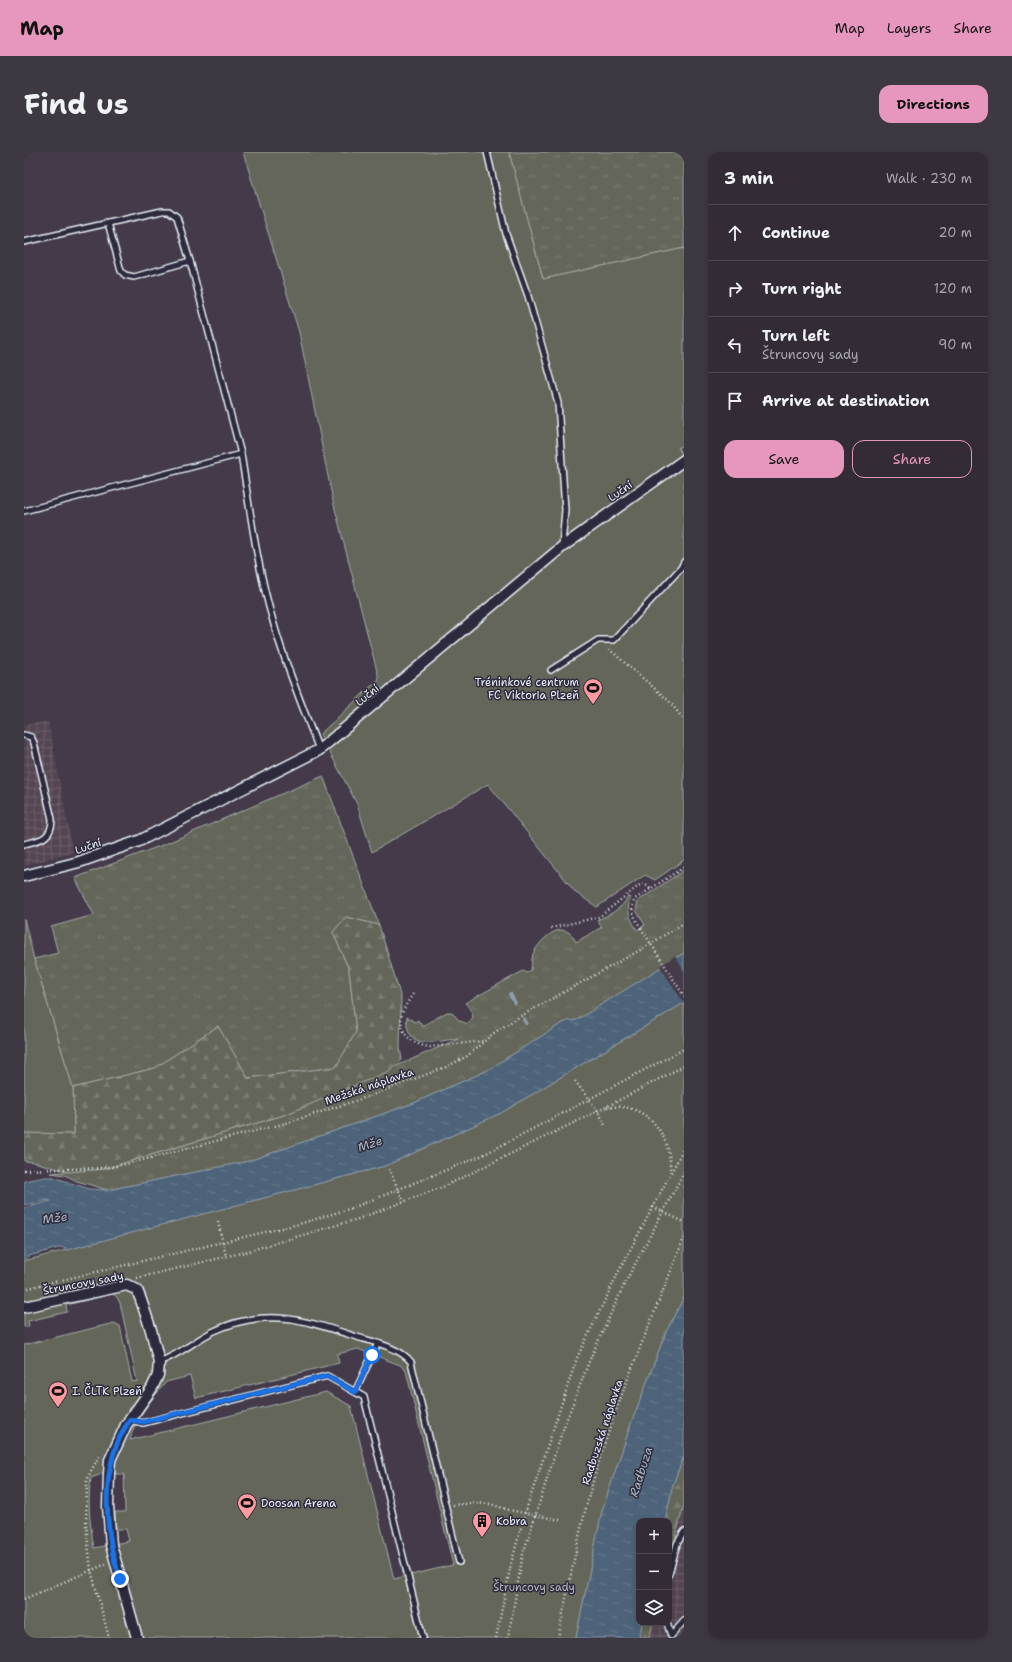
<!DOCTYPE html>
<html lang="en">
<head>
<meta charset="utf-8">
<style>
  body { margin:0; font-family:"Shantell Sans",sans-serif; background:#3e3842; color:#f1f3f6 }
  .controls { position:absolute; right:12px; bottom:12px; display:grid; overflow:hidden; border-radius:8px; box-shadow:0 2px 6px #0003 }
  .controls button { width:36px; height:36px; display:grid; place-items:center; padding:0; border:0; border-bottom:1px solid #4e4852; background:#332c37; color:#f1f3f6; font:20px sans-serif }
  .stop { position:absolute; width:12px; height:12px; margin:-9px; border:3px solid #1a73e8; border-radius:50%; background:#fff }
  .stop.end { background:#1a73e8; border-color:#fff; box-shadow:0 1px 4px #0008 }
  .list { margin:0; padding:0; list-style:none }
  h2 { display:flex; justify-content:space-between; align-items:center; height:52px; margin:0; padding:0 16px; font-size:17px }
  h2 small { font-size:13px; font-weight:400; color:#a9a7ad }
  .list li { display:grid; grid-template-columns:26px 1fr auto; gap:12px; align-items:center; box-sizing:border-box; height:56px; padding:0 16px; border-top:1px solid #4e4852 }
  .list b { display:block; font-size:15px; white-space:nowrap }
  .list p { margin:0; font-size:13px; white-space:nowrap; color:#a9a7ad }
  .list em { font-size:13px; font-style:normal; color:#a9a7ad }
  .actions { display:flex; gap:8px; padding:12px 16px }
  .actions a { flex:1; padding:9px 0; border:1px solid #e797bd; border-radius:12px; text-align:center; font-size:14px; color:#e797bd }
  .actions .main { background:#e797bd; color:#111 }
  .icon { flex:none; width:22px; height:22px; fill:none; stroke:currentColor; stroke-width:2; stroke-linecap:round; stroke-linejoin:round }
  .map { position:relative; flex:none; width:660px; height:1486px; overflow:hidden; border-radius:12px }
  header { display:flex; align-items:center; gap:24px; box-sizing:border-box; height:56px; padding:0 20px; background:#e797bd; color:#111 }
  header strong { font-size:19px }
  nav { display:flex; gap:22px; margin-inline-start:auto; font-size:14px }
  .intro { display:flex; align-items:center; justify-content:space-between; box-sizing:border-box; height:96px; padding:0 24px }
  h1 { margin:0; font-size:28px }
  .button { padding:10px 18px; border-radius:12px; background:#e797bd; color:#111; font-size:14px; font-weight:700 }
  main { display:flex; gap:24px; padding:0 24px }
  aside { flex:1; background:#332c37; border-radius:12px; box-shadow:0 2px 6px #0003 }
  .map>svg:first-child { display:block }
</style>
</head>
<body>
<header>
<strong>Map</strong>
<nav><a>Map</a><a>Layers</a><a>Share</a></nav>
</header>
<div class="intro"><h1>Find us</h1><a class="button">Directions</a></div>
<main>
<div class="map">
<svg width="660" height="1486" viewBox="0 0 660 1486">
  <defs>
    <pattern id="industrial-grid" width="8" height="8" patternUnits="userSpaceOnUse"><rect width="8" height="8" fill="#534551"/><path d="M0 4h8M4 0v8" fill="none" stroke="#6c606b"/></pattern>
    <pattern id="grass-tufts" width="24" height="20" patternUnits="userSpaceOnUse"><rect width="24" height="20" fill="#636658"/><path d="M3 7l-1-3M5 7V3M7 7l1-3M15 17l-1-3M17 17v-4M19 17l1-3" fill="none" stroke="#797c71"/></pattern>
    <pattern id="forest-firs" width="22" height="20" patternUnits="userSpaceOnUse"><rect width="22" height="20" fill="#636658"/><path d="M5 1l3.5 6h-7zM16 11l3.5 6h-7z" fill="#797c71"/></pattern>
    <pattern id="water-ripples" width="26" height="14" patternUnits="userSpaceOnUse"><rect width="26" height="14" fill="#4e6479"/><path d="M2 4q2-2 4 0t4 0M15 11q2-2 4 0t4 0" fill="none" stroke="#687b8d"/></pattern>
  </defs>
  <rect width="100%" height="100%" fill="#443a49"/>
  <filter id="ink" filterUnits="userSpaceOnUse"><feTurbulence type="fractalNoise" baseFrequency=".025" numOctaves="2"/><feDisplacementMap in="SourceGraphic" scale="8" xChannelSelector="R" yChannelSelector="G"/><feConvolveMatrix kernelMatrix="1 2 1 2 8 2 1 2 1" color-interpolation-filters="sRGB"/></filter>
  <g filter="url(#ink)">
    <!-- industrial -->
    <g fill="url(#industrial-grid)">
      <polygon points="24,569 49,700 0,714 0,573"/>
      <polygon points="660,1352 660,1486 625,1486 629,1471 645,1471 645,1410"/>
    </g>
    <!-- grass -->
    <g fill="url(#grass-tufts)" stroke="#a6aca8">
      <polygon points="485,0 660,0 660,96 519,127"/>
      <polygon points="299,624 355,773 322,765 309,780 325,818 332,880 312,915 224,926 194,874 131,916 49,936 10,807 34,801 27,775 70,763 51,726 141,692"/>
      <path d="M660,718V801L553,868L543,869L532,875L464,918L390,951L225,1009L84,1038L53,1029L41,1023L27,1021L80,1017L263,962L434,887C419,887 393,898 385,880C383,876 382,869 383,865L391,870L394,868L398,874L423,860H427L436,869L444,872L449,865L447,858L441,851L499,819L503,821L507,818C508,813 507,805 510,800C520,783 541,766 552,790L578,775L573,768C585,763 598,757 604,745L607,746C601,757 607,768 613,778L621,773L612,758L614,749Z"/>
    </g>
    <!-- forest -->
    <g fill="url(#forest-firs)" stroke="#a6aca8">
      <polygon points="322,765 355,773 377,846 376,896 378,908 365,919 263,962 80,1017 45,1020 10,1010 0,1009 0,981 50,982 49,936 131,916 194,874 224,926 312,915 332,880 325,818 309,780"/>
      <polygon points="660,1304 660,1352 645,1410 645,1369 641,1369 649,1332"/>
      <polygon points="618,1471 629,1471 625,1486 615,1486"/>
    </g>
    <!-- green -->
    <g fill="#636658" stroke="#a6aca8" fill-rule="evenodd">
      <polygon points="219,0 485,0 519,127 660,96 660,292 654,296 660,306 660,708 631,728 621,723 573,755 552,741 464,632 348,700 333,652 296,582 355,527 309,349 275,180"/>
      <polygon points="0,767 10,807 49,936 50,982 0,981"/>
      <path d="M660,851V1145L642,1180L607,1272L578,1359L552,1486H0V1193L90,1171L96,1174L108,1230L113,1229L96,1151L93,1145L89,1142L42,1153L43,1160L4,1169L5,1174L0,1175V1109L361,1014L477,961ZM334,1197L376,1213L382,1219L429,1413L370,1427L327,1254L302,1240L106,1288C111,1265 128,1248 142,1230L166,1224L172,1246L315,1211L313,1202ZM78,1322H100L101,1360H91L92,1377H102L105,1389L70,1396C66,1374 63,1348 67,1326Z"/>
    </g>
    <!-- water -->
    <g fill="url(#water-ripples)" stroke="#8c9cac">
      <polygon points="660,801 660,851 477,961 361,1014 43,1098 38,1095 5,1104 2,1109 0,1109 0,1056 27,1049 25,1048 0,1053 0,1029 21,1025 29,1025 65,1037 84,1038 225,1009 390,951 464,918 532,875 543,869 553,868"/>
      <polygon points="660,1145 660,1304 649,1332 641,1369 615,1369 615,1471 618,1471 615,1486 552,1486 578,1359 607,1272 642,1180"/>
    </g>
    <!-- pier -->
    <polygon fill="#443a49" points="651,804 660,819 660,852 636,814"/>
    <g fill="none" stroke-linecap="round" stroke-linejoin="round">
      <!-- stream -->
      <g stroke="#8c9cac" stroke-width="4">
        <polyline points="486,842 491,851"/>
        <polyline points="500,867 502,871"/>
      </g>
      <!-- lane casing -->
      <g stroke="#e8f1f8" stroke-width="8">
        <g id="lane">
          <polyline points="463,0 482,82 504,144 534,251 541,358 538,394"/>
          <polyline points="84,71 97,119 101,123 110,125 166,109"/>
          <polyline points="0,90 138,59 145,59 153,65 166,109 217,302"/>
          <path d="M0,359L217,302C226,358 233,415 249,469C261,513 279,555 295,598"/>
          <polyline points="527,518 574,488 590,488 657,416 660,410"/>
          <path d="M0,583L7,585L10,591L28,667C28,687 16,688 0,692"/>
          <path d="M135,1210C156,1202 169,1190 188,1180C242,1154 280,1168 333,1185C349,1190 377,1196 387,1210L435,1410"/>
          <polyline points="331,1240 354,1191"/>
          <polyline points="106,1268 119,1271 303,1224 340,1245 399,1486"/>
          <polyline points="645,1422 653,1392 660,1380"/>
          <polyline points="643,1471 647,1484 660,1469"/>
        </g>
      </g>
      <!-- street casing -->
      <g stroke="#e8f1f8" stroke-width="13">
        <g id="street">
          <polyline points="0,724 55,710 115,689 295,598 538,395 660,308"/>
          <polyline points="0,1155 103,1133 113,1138 117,1148 127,1178 135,1210 134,1223 128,1236 102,1273 86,1308 85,1322 84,1354 87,1393 113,1486"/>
        </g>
      </g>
      <!-- path -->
      <g stroke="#e8f1f8" stroke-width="2.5" stroke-dasharray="1 3" stroke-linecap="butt">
        <polyline points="585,497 645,549 660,568"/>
        <polyline points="527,776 575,765 617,732 624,734 627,737"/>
        <path d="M617,776C611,766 605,758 611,747L660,715"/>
        <path d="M389,842C385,848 380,855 378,862C374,881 388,893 406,895L459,889"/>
        <polyline points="551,929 574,959 581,973"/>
        <path d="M583,955C591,955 600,954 608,957C634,965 648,994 646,1020"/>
        <polyline points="365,1017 380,1050"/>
        <polyline points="0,1018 80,1016 103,1012 266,970 343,945 422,915 442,905 471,880 495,865 618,797 660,771"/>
        <polyline points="629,1055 660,1070"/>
        <polyline points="194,1070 202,1104"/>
        <polyline points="113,1126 217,1101 334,1067 421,1034 582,955 660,914"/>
        <polyline points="0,1137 275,1072 328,1056 459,1003 660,897"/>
        <polyline points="75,1304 63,1327 62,1373 67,1418 85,1486"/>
        <polyline points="429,1353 449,1351 466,1352 485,1358 536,1368"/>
        <polyline points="0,1447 82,1412"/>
        <polyline points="0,1485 2,1486"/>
        <polyline points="472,1486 487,1412 501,1361 553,1206 595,1119 660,996"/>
        <polyline points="484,1486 499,1402 538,1280 566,1207 600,1133 660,1020"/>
        <path d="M534,1486C546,1427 557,1367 575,1309C599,1233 631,1160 660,1086"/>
      </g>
      <!-- lane -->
      <use href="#lane" stroke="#2f2a3d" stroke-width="5"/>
      <!-- street -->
      <use href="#street" stroke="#2f2a3d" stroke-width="10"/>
      <!-- path-bridge -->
      <polyline stroke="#e8f1f8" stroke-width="2.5" stroke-dasharray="1 3" stroke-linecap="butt" points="617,776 660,844"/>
    </g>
  </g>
  <g fill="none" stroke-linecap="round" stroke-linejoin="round" filter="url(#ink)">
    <!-- route -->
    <path stroke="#1a73e8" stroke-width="5" d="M96,1427C93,1415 88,1404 87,1392C80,1350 81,1303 106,1268L119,1270L303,1224L331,1240L348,1203"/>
  </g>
  <!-- icons -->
  <defs>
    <g id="stadium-pin" transform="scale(1)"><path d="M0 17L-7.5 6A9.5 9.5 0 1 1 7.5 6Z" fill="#ff9aa2" stroke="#2f2a3d"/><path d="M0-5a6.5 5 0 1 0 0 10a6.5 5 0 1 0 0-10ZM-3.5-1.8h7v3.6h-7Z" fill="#111"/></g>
    <g id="building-pin" transform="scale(1)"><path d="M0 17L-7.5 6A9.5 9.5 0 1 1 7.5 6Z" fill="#ff9aa2" stroke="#2f2a3d"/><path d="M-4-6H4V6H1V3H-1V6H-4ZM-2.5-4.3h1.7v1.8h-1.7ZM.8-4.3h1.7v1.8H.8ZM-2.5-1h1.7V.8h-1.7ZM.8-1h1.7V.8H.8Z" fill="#111"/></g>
  </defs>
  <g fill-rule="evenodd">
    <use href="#stadium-pin" x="569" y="536"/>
    <use href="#stadium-pin" x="34" y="1239"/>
    <use href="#stadium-pin" x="223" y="1351"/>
    <use href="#building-pin" x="458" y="1369"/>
  </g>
  <g text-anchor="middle" stroke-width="3" stroke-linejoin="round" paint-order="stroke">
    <!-- street labels -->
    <g font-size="11" fill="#e8f1f8" stroke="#2f2a3d">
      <text transform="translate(596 339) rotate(-35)" y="4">Luční</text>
      <text transform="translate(343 543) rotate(-40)" y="4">Luční</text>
      <text transform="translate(64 694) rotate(-19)" y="4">Luční</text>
      <text transform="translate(345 934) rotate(-19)" y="4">Mežská náplavka</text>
      <text transform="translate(59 1131) rotate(-11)" y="4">Štruncovy sady</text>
      <text transform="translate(578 1280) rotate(-72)" y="4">Radbuzská náplavka</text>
    </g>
    <!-- poi labels -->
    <g font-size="11" fill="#e8f1f8" stroke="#2f2a3d" text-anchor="start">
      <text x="555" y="534" text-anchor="end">Tréninkové centrum<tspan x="555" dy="13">FC Viktoria Plzeň</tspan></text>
      <text x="48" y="1243">I. ČLTK Plzeň</text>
      <text x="237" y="1355">Doosan Arena</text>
      <text x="472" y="1373">Kobra</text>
    </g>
    <!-- park labels -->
    <g font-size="11" fill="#b3b9b8" stroke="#2f2a3d">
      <text x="510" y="1439">Štruncovy sady</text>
    </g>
    <!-- water labels -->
    <g font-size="12" font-style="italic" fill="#aab9c5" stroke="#2f2a3d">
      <text transform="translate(346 992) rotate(-18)" y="4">Mže</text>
      <text transform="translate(31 1066) rotate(-8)" y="4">Mže</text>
      <text transform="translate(617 1320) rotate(-73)" y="4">Radbuza</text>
    </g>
  </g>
</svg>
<div class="controls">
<button>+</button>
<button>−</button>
<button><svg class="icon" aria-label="layers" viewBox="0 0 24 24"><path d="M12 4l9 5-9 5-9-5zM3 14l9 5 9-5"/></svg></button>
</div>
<div class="stop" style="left:348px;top:1203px"></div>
<div class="stop end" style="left:96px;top:1427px"></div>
</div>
<aside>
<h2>3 min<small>Walk · 230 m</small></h2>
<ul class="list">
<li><svg class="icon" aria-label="ahead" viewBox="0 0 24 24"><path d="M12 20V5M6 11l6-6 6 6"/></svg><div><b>Continue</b></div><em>20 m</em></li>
<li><svg class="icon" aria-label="right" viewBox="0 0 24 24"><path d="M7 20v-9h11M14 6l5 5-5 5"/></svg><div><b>Turn right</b></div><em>120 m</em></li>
<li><svg class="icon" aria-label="left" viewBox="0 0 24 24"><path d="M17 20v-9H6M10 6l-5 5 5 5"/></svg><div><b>Turn left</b><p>Štruncovy sady</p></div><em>90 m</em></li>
<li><svg class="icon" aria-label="arrive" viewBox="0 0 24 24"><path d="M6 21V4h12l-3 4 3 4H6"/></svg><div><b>Arrive at destination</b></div></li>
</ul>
<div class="actions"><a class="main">Save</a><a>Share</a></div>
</aside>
</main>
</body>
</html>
